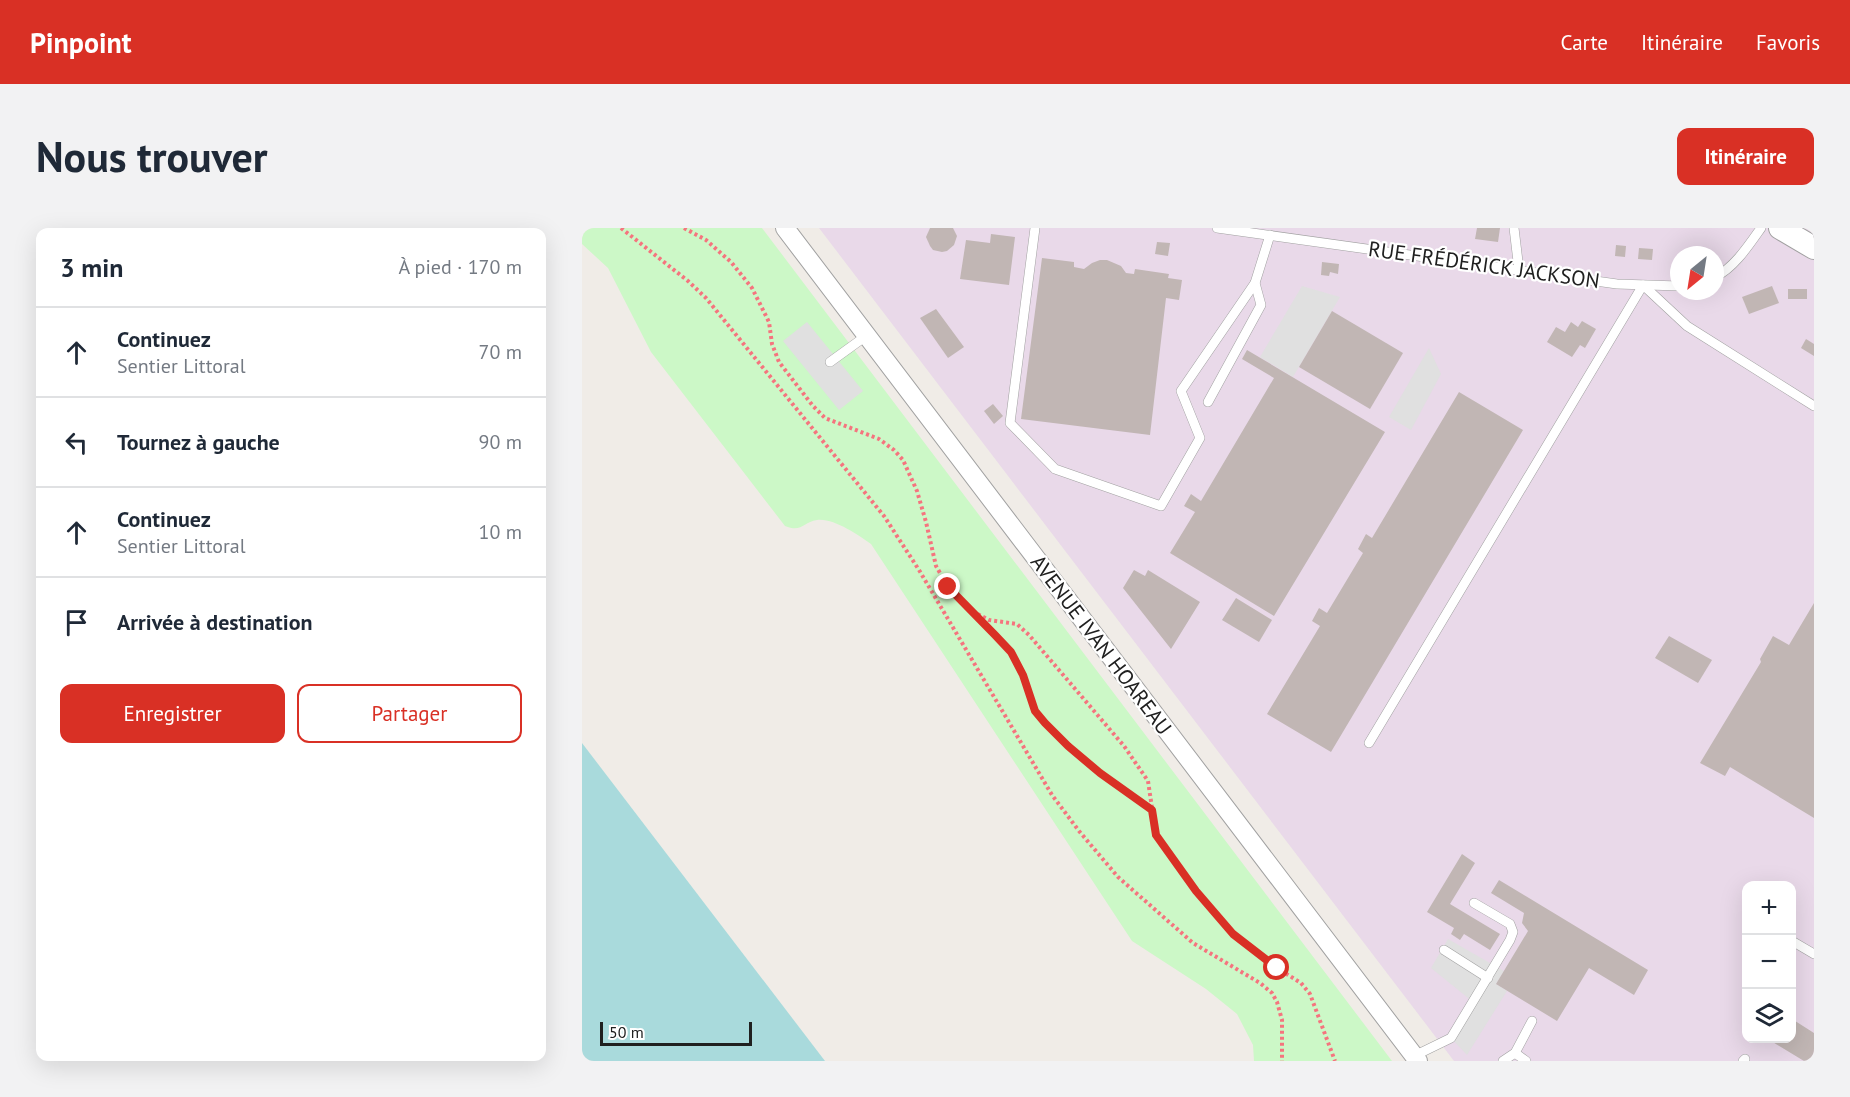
<!DOCTYPE html>
<html lang="fr">
<head>
<meta charset="utf-8">
<style>
  body { margin:0; font-family:"PT Sans",sans-serif; background:#f2f2f3; color:#1f2937 }
  .controls { position:absolute; right:18px; bottom:18px; display:grid; overflow:hidden; border-radius:12px; box-shadow:0 6px 24px #0002 }
  .controls button { width:54px; height:54px; display:grid; place-items:center; padding:0; border:0; border-bottom:2px solid #e0e1e3; background:#fff; color:#1f2937; font:30px sans-serif }
  .compass { position:absolute; left:1088px; top:18px; width:54px; height:54px; border-radius:50%; background:#fff; box-shadow:0 6px 24px #0002; rotate:210deg }
  .scale { position:absolute; left:18px; bottom:15px; width:152px; box-sizing:border-box; padding-left:6px; border:3px solid #202020; border-top:0; font-size:16px; line-height:21px; white-space:nowrap; color:#202020; -webkit-text-stroke:4px #fff; paint-order:stroke }
  .stop { position:absolute; width:18px; height:18px; margin:-14px; border:4px solid #d93025; border-radius:50%; background:#fff }
  .stop.end { background:#d93025; border-color:#fff; box-shadow:0 2px 6px #0008 }
  .list { margin:0; padding:0; list-style:none }
  h2 { display:flex; justify-content:space-between; align-items:center; height:78px; margin:0; padding:0 24px; font-size:26px }
  h2 small { font-size:20px; font-weight:400; color:#747a83 }
  .list li { display:grid; grid-template-columns:39px 1fr auto; gap:18px; align-items:center; box-sizing:border-box; height:90px; padding:0 24px; border-top:2px solid #e0e1e3 }
  .list b { display:block; font-size:22px; white-space:nowrap }
  .list p { margin:0; font-size:20px; white-space:nowrap; color:#747a83 }
  .list em { font-size:20px; font-style:normal; color:#747a83 }
  .actions { display:flex; gap:12px; padding:18px 24px }
  .actions a { flex:1; padding:14px 0; border:2px solid #d93025; border-radius:12px; text-align:center; font-size:21px; color:#d93025 }
  .actions .main { background:#d93025; color:#fff }
  .icon { flex:none; width:33px; height:33px; fill:none; stroke:currentColor; stroke-width:2; stroke-linecap:round; stroke-linejoin:round }
  .map { position:relative; flex:none; width:1232px; height:833px; overflow:hidden; border-radius:12px }
  header { display:flex; align-items:center; gap:36px; box-sizing:border-box; height:84px; padding:0 30px; background:#d93025; color:#fff }
  header strong { font-size:28px }
  nav { display:flex; gap:33px; margin-inline-start:auto; font-size:21px }
  .intro { display:flex; align-items:center; justify-content:space-between; box-sizing:border-box; height:144px; padding:0 36px }
  h1 { margin:0; font-size:42px }
  .button { padding:15px 27px; border-radius:12px; background:#d93025; color:#fff; font-size:21px; font-weight:700 }
  main { display:flex; gap:36px; padding:0 36px }
  aside { flex:1; background:#fff; border-radius:12px; box-shadow:0 6px 24px #0002 }
  .map>svg:first-child { display:block }
</style>
</head>
<body>
<header>
<strong>Pinpoint</strong>
<nav><a>Carte</a><a>Itinéraire</a><a>Favoris</a></nav>
</header>
<div class="intro"><h1>Nous trouver</h1><a class="button">Itinéraire</a></div>
<main>
<aside>
<h2>3 min<small>À pied · 170 m</small></h2>
<ul class="list">
<li><svg class="icon" aria-label="ahead" viewBox="0 0 24 24"><path d="M12 20V5M6 11l6-6 6 6"/></svg><div><b>Continuez</b><p>Sentier Littoral</p></div><em>70 m</em></li>
<li><svg class="icon" aria-label="left" viewBox="0 0 24 24"><path d="M17 20v-9H6M10 6l-5 5 5 5"/></svg><div><b>Tournez à gauche</b></div><em>90 m</em></li>
<li><svg class="icon" aria-label="ahead" viewBox="0 0 24 24"><path d="M12 20V5M6 11l6-6 6 6"/></svg><div><b>Continuez</b><p>Sentier Littoral</p></div><em>10 m</em></li>
<li><svg class="icon" aria-label="arrive" viewBox="0 0 24 24"><path d="M6 21V4h12l-3 4 3 4H6"/></svg><div><b>Arrivée à destination</b></div></li>
</ul>
<div class="actions"><a class="main">Enregistrer</a><a>Partager</a></div>
</aside>
<div class="map">
<svg width="1232" height="833" viewBox="0 0 1232 833">
  <rect width="100%" height="100%" fill="#f0ece7"/>
  <!-- industrial -->
  <path fill="#e9d9e9" fill-rule="evenodd" d="M237,0H1232V833H872ZM1097,27H1133V63H1097ZM1164,658H1210V810H1164Z"/>
  <!-- park -->
  <path fill="#ccf8c7" d="M0,0H180L810,833H672L671,817L655,786L624,761L550,713L289,316C276,307 252,290 235,292C221,294 220,305 203,298L69,124L26,40L0,16Z"/>
  <!-- parking -->
  <g fill="#e0e0e0">
    <polygon points="720,58 758,69 711,149 678,129"/>
    <polygon points="225,94 281,163 257,182 201,113"/>
    <polygon points="847,120 859,146 829,202 807,189"/>
    <polygon points="866,711 922,743 914,756 925,763 885,827 869,810 891,774 849,740"/>
  </g>
  <!-- water -->
  <polygon fill="#a9dadc" points="0,515 243,833 0,833"/>
  <!-- building -->
  <g fill="#c1b6b4">
    <polygon points="348,0 371,0 375,8 372,17 365,23 360,24 351,22 348,18 344,9"/>
    <polygon points="895,0 918,0 916,14 893,11"/>
    <polygon points="409,6 433,9 427,57 378,51 384,12 408,15"/>
    <polygon points="575,14 588,15 586,28 573,26"/>
    <polygon points="1034,17 1044,18 1043,29 1033,28"/>
    <polygon points="1057,20 1071,21 1070,32 1056,31"/>
    <polygon points="460,30 492,34 492,39 502,41 510,35 518,32 525,32 539,38 544,45 552,46 553,41 587,46 586,50 600,52 597,72 584,70 568,207 439,191"/>
    <polygon points="740,34 757,36 756,46 748,44 747,48 739,47"/>
    <polygon points="1190,58 1197,75 1167,86 1160,69"/>
    <rect x="1206" y="61" width="19" height="10"/>
    <polygon points="354,81 382,119 366,130 338,90"/>
    <polygon points="750,83 821,125 788,181 717,139"/>
    <polygon points="1000,93 1014,101 1003,120 998,117 990,129 965,114 974,99 983,104 989,94 996,99"/>
    <polygon points="1224,111 1232,116 1232,128 1219,120"/>
    <polygon points="665,122 803,204 692,388 588,325 613,284 602,278 609,266 619,273 692,150 660,131"/>
    <polygon points="877,164 941,202 749,524 685,486 738,398 730,393 737,380 745,385 781,325 776,321 784,306 790,310"/>
    <polygon points="411,176 421,188 412,196 402,183"/>
    <polygon points="552,342 563,348 566,342 618,374 589,421 541,360"/>
    <polygon points="654,370 690,392 677,414 640,392"/>
    <polygon points="1232,375 1232,590 1148,539 1143,548 1118,535 1179,434 1178,431 1191,408 1207,417"/>
    <polygon points="1087,408 1130,432 1116,455 1073,430"/>
    <polygon points="880,626 893,635 868,676 918,706 908,722 882,706 878,712 869,706 872,700 845,684"/>
    <polygon points="917,652 1066,742 1052,767 1007,740 975,793 914,756 946,703 940,695 942,685 909,665"/>
    <polygon points="1210,791 1232,805 1232,833 1222,833 1184,810 1210,810"/>
  </g>
  <g fill="none" stroke-linecap="round" stroke-linejoin="round">
    <!-- service casing -->
    <g stroke="#a1a1a1" stroke-width="10">
      <g id="service">
        <polyline points="453,0 428,195 473,241 579,278 618,210 599,163 673,55 688,7"/>
        <polyline points="635,0 1035,56 1097,58"/>
        <polyline points="932,0 937,42"/>
        <path d="M1133,49C1152,40 1167,17 1179,0"/>
        <polyline points="248,134 284,108"/>
        <polyline points="626,174 679,77 673,55"/>
        <polyline points="787,515 1061,57 1105,98 1232,178"/>
        <polyline points="1210,713 1232,726"/>
        <polyline points="862,722 906,750"/>
        <polyline points="933,825 944,833"/>
        <polyline points="832,828 869,810 928,712 931,704 928,696 892,675"/>
        <polyline points="921,833 933,825 950,793"/>
        <polyline points="1161,833 1163,831"/>
      </g>
    </g>
    <!-- minor casing -->
    <g stroke="#a1a1a1" stroke-width="20">
      <polyline id="minor" points="203,0 836,833"/>
    </g>
    <!-- tertiary casing -->
    <g stroke="#a1a1a1" stroke-width="24">
      <polyline id="tertiary" points="1198,0 1232,20"/>
    </g>
    <!-- path -->
    <g stroke="#f5747e" stroke-width="4" stroke-dasharray="3 3" stroke-linecap="butt">
      <polyline points="39,0 106,53 124,70 302,288 337,342 470,567 497,603 536,649 611,715 678,755 690,765 695,774 700,792 700,833"/>
      <polyline points="102,0 124,12 149,34 170,60 187,94 190,116 197,134 231,178 243,190 297,211 312,222 321,232 335,263 344,294 354,338 366,359 388,382 407,392 435,396 447,407 542,518 566,553 574,607 614,663 651,706 695,740 719,755 728,766 753,833"/>
      <polyline points="391,385 429,425 441,447 452,483 463,495 486,518 518,545 569,582"/>
    </g>
    <!-- service -->
    <use href="#service" stroke="#fff" stroke-width="9"/>
    <!-- minor -->
    <use href="#minor" stroke="#fff" stroke-width="18"/>
    <!-- tertiary -->
    <use href="#tertiary" stroke="#fff" stroke-width="22"/>
  </g>
  <g fill="none" stroke-linecap="round" stroke-linejoin="round">
    <!-- route -->
    <polyline stroke="#d93025" stroke-width="8" points="366,359 413,407 429,424 441,447 453,483 463,495 486,518 518,545 570,582 574,607 614,663 651,706 695,740"/>
  </g>
  <g text-anchor="middle" stroke-width="4.5" stroke-linejoin="round" paint-order="stroke">
    <!-- street labels -->
    <g font-size="21" fill="#202020" stroke="#fff">
      <text transform="translate(902 37) rotate(8)" y="7">RUE FRÉDÉRICK JACKSON</text>
      <text transform="translate(519 417) rotate(53)" y="7">AVENUE IVAN HOAREAU</text>
    </g>
  </g>
</svg>
<div class="controls">
<button>+</button>
<button>−</button>
<button><svg class="icon" aria-label="layers" viewBox="0 0 24 24"><path d="M12 4l9 5-9 5-9-5zM3 14l9 5 9-5"/></svg></button>
</div>
<svg class="compass" viewBox="-18 -18 36 36"><path d="M0-13l5 13h-10z" fill="#e53935"/><path d="M0 13l5-13h-10z" fill="#747a83"/></svg>
<div class="scale">50 m</div>
<div class="stop" style="left:695px;top:740px"></div>
<div class="stop end" style="left:366px;top:359px"></div>
</div>
</main>
</body>
</html>
